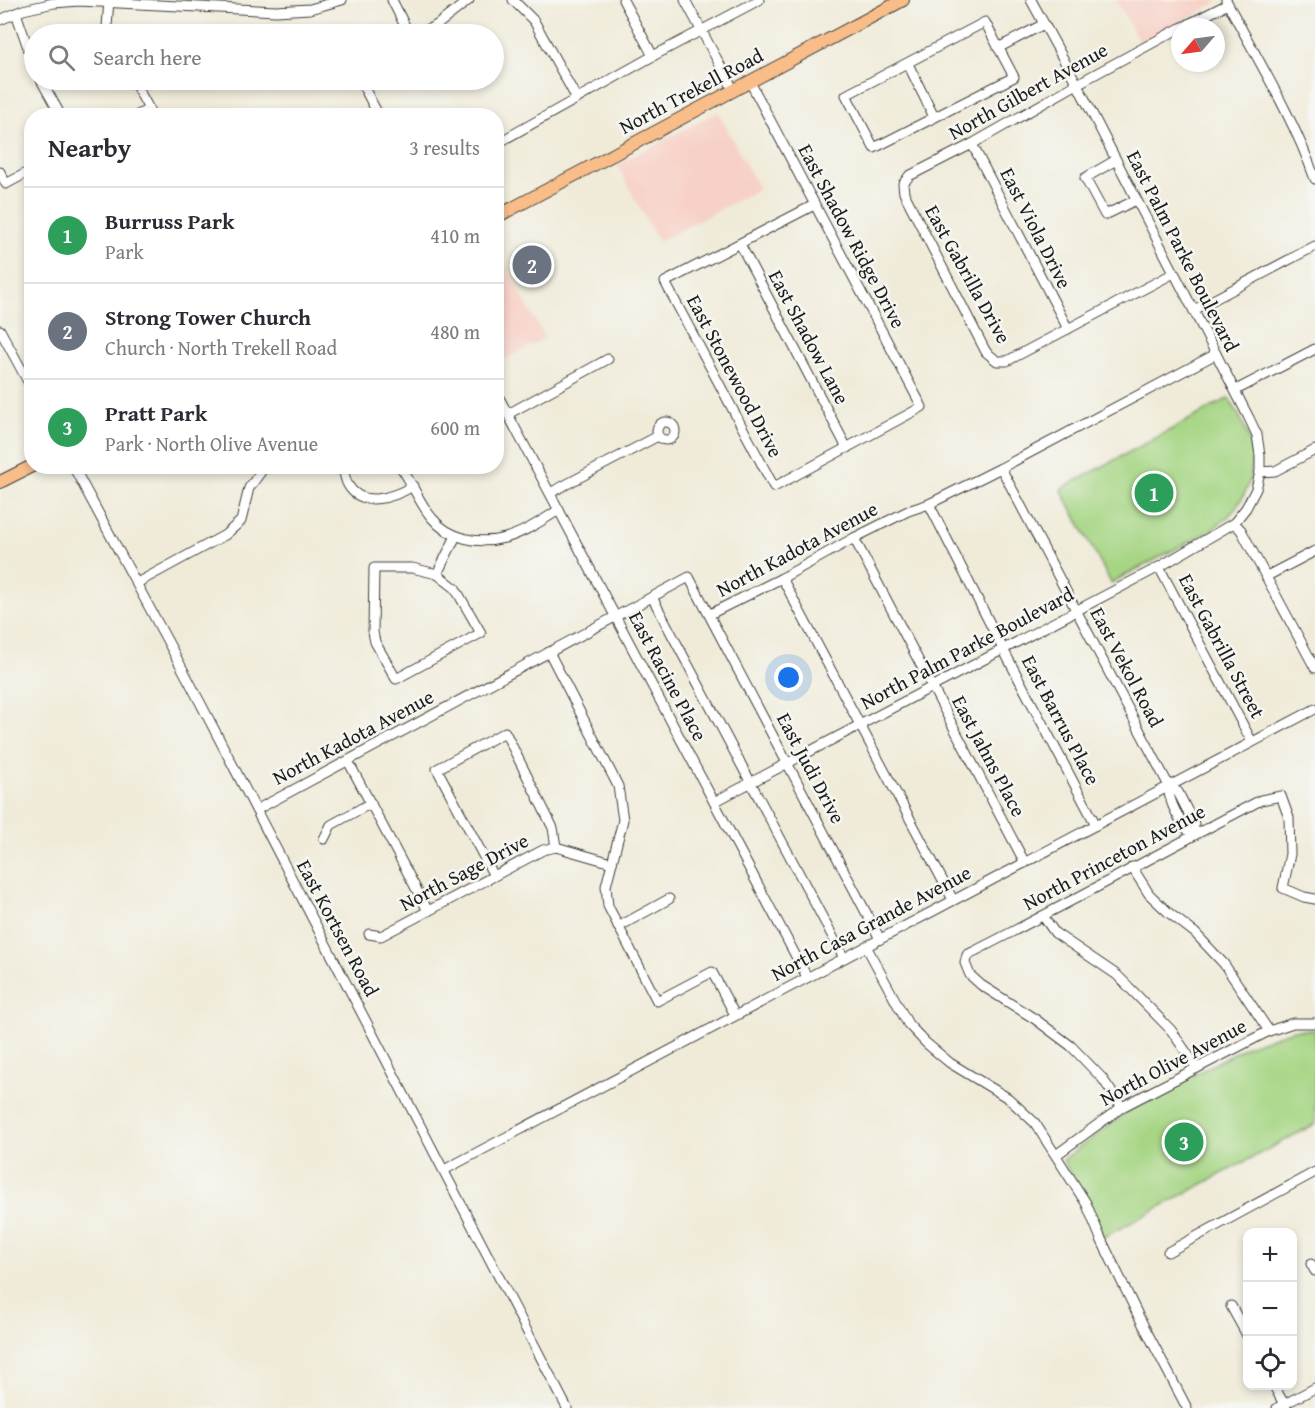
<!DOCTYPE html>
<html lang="en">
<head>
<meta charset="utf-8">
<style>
  body { margin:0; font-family:"Gentium Book Plus",serif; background:#f2f2f3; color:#2b2b33 }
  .controls { position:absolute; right:18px; bottom:18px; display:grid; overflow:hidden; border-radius:12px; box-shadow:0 3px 9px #0003 }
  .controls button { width:54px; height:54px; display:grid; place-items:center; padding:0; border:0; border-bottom:2px solid #e1e1e2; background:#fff; color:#2b2b33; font:30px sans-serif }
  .compass { position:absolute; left:1171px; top:18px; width:54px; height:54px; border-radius:50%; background:#fff; box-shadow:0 3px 9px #0003; rotate:242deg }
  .you { position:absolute; left:789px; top:678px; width:21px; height:21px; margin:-15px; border:4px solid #fff; border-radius:50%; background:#1a73e8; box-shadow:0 0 0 9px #1a73e833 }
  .badge { display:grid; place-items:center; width:39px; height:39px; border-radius:50%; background:#c8321e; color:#fff; font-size:20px; font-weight:700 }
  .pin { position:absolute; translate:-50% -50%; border:3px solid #fff; box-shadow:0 2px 6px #0006 }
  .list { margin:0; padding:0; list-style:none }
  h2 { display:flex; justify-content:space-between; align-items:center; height:78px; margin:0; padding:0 24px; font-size:26px }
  h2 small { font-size:20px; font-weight:400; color:#7c7c81 }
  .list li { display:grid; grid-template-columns:39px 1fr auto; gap:18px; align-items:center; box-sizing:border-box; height:96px; padding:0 24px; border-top:2px solid #e1e1e2 }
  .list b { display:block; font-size:22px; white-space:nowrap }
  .list p { margin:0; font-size:20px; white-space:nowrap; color:#7c7c81 }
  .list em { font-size:20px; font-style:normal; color:#7c7c81 }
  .icon { flex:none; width:33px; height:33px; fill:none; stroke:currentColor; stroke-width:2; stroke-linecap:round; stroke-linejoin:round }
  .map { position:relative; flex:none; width:1315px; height:1408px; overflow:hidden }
  .search { position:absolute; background:#fff; box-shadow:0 3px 9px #0003; left:24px; top:24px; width:480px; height:66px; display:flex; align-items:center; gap:15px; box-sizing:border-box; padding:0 21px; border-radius:33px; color:#7c7c81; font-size:22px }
  .panel { position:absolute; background:#fff; box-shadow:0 3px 9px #0003; left:24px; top:108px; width:480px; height:366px; border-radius:24px }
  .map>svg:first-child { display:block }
</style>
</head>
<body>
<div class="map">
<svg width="1315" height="1408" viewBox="0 0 1315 1408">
  <rect width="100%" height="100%" fill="#f6f6f2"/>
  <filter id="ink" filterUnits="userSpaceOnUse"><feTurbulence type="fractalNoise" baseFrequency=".0167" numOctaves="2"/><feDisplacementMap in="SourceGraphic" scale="12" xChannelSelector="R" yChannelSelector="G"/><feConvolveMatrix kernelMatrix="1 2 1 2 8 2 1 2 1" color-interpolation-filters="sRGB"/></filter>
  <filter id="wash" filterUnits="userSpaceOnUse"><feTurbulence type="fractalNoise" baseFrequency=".008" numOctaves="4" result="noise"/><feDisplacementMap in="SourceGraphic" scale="24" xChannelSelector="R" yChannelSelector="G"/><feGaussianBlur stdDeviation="1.35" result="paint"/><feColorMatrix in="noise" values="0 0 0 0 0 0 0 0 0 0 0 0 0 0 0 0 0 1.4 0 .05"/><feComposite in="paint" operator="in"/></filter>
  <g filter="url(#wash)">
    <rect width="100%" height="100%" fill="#f0ebd9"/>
    <!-- built -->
    <g fill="#f7d1c7">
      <polygon points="1116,0 1218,0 1219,1 1140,43"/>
      <polygon points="718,112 759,189 658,242 617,165"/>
      <polygon points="496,249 545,338 497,364 496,364"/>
    </g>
    <!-- park -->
    <g fill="#a6d583" stroke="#617850" stroke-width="1.5">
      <path d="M1229,398C1237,412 1247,428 1250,444C1257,474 1245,504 1221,523C1208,533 1192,540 1177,548C1155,560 1133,571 1111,583L1061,489Z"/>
      <polygon points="1293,1030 1315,1030 1315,1124 1104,1237 1063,1160 1127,1112 1247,1046"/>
    </g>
  </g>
  <g filter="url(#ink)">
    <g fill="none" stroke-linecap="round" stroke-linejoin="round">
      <!-- minor casing -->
      <g stroke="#3c3b38" stroke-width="11">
        <g id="minor">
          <polyline points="109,0 107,27 110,34"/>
          <polyline points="392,0 409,34"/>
          <polyline points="513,0 534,21 577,99"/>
          <polyline points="623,0 653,56"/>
          <polyline points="685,0 734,91"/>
          <path d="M1226,0C1257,59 1293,116 1315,179"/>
          <polyline points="16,13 34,65"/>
          <polyline points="0,20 23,10 54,3 79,1 276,11 310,9 342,0"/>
          <polygon points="985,22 1014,77 874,148 846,95"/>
          <polyline points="1183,27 1228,4"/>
          <polyline points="418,34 437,25 469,0"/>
          <polyline points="998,48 1044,24"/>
          <polyline points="908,64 934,117"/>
          <polyline points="41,80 61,116"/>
          <polyline points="133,80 149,109 136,116"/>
          <polyline points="360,80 379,116"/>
          <polyline points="750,82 922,407 774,487 665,282 814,205"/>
          <polyline points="496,144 653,56 759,0"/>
          <polyline points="972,144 1068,329"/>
          <polyline points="1116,160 1085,178 1105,215 1136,200"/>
          <polyline points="0,172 6,184 32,170"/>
          <polyline points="740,244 847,448"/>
          <polyline points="1174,273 1007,361 997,361 986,352 904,193 903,184 909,176 972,144 1077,84 1180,28"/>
          <polyline points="1194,310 1315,246"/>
          <polyline points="0,330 32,389"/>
          <polyline points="1236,390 1315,349"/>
          <polyline points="496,392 807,977"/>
          <polyline points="508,414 608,359"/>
          <circle cx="666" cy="431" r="9"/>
          <polyline points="73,466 189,681 567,1408"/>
          <path d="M343,466C344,473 345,480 348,485C362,509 394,497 413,486"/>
          <path d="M400,466C412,482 419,503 432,518C449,539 479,545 505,538C524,533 542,520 559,510"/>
          <path d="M1001,468L1169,786L1178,792L1194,824L1193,835C1182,827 1167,800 1169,786"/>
          <polyline points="1260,472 1275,471 1315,450"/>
          <polyline points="550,493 658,436"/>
          <polyline points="929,504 1003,649 1096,825"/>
          <polyline points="1234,523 1241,530 1315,668"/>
          <polyline points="854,538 1025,863"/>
          <polyline points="1159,567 1252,742"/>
          <polygon points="374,568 412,568 437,574 455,588 481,633 396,679 375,642 373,632"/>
          <polyline points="437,574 456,536"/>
          <polyline points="1267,576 1315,551"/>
          <polyline points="782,578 953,900"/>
          <polyline points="137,583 225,535 241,521 249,488 265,466"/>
          <polyline points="652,597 844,958"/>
          <polyline points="710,614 782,578 854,538 908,511 929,504 1001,468 1216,354"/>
          <polyline points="549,652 618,786 623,820 606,886 608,906 657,1001 712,972 735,1015"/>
          <polyline points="348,761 428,911"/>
          <polyline points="714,802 1159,567 1234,523 1246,508 1256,489 1260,472 1260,455 1257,435 1249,418 1077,84 1031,0"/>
          <polyline points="256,810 689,577 880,939"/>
          <polyline points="324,839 331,825 371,803"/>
          <polyline points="1132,867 1149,894 1169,913 1195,933 1224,964 1269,1031"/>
          <polyline points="494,876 437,769 505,732 553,828 556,847"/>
          <polyline points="1043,916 1055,933 1117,975 1171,1030 1197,1068"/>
          <polyline points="618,927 669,899"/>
          <polyline points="369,934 381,936 543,850 556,847 612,863"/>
          <polyline points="866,946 908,1024 926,1043 950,1063 1008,1098 1035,1123 1086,1203 1101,1239 1138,1315 1187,1408"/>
          <path d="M1122,1107L1102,1078L1071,1046L1035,1019L981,985L970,975L965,963L967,955C1066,905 1163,851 1261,800L1281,796L1289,818L1290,854L1283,888L1304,897L1315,899"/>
          <polyline points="1056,1155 1122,1107 1197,1068 1269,1031 1293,1023 1315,1023"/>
          <polyline points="444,1170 1315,709"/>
          <polyline points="1168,1252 1315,1172"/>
          <polyline points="1311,1264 1315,1271"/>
          <polyline points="1231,1306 1248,1337"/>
          <polyline points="1274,1386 1286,1408"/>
          <polyline points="1277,1408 1315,1388"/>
        </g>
      </g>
      <!-- major casing -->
      <g stroke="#3c3b38" stroke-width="14">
        <g id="major">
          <polyline points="496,217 903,0"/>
          <polyline points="0,482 32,466"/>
        </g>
      </g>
      <!-- minor -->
      <use href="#minor" stroke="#fff" stroke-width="9"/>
      <!-- major -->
      <use href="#major" stroke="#f8bd89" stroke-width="12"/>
    </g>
  </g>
  <g text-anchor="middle" stroke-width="5" stroke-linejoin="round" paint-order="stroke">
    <!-- street labels -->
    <g font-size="20" fill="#1c1c1c" stroke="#f6f6f2">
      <text transform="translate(691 91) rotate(-28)" y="7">North Trekell Road</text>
      <text transform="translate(1028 91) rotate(-29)" y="7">North Gilbert Avenue</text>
      <text transform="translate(1036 228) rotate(63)" y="7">East Viola Drive</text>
      <text transform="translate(852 236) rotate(62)" y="7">East Shadow Ridge Drive</text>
      <text transform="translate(1183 251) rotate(63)" y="7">East Palm Parke Boulevard</text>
      <text transform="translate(968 274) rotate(61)" y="7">East Gabrilla Drive</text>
      <text transform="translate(809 337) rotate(62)" y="7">East Shadow Lane</text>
      <text transform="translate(735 376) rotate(62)" y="7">East Stonewood Drive</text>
      <text transform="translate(797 549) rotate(-28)" y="7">North Kadota Avenue</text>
      <text transform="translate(1222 646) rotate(62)" y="7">East Gabrilla Street</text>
      <text transform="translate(967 648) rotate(-28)" y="7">North Palm Parke Boulevard</text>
      <text transform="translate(1127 667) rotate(62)" y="7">East Vekol Road</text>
      <text transform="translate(668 676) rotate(62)" y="7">East Racine Place</text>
      <text transform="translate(1061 720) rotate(62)" y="7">East Barrus Place</text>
      <text transform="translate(353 737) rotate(-28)" y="7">North Kadota Avenue</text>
      <text transform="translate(989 756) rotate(62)" y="7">East Jahns Place</text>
      <text transform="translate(811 768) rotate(62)" y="7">East Judi Drive</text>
      <text transform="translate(1114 857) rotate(-28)" y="7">North Princeton Avenue</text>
      <text transform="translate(464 872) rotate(-28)" y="7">North Sage Drive</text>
      <text transform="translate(871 923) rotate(-28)" y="7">North Casa Grande Avenue</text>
      <text transform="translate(338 928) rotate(62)" y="7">East Kortsen Road</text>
      <text transform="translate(1173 1062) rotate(-28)" y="7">North Olive Avenue</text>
    </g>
  </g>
</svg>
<div class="controls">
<button>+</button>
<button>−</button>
<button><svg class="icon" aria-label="locate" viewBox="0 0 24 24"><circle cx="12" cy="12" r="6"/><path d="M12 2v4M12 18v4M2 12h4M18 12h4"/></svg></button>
</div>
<svg class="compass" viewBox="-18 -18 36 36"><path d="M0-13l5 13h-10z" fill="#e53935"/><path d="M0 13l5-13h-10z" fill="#7c7c81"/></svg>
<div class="you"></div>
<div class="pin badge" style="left:1154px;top:493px;background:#2e9e5b">1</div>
<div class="pin badge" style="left:532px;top:265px;background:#6b7280">2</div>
<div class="pin badge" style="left:1184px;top:1142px;background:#2e9e5b">3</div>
<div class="search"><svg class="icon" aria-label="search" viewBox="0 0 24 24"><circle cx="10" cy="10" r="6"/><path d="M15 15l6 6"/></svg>Search here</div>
<section class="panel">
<h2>Nearby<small>3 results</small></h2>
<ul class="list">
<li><span class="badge" style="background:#2e9e5b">1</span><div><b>Burruss Park</b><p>Park</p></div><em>410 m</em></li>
<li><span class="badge" style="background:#6b7280">2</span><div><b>Strong Tower Church</b><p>Church · North Trekell Road</p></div><em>480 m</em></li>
<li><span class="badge" style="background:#2e9e5b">3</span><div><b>Pratt Park</b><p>Park · North Olive Avenue</p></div><em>600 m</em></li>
</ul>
</section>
</div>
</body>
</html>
